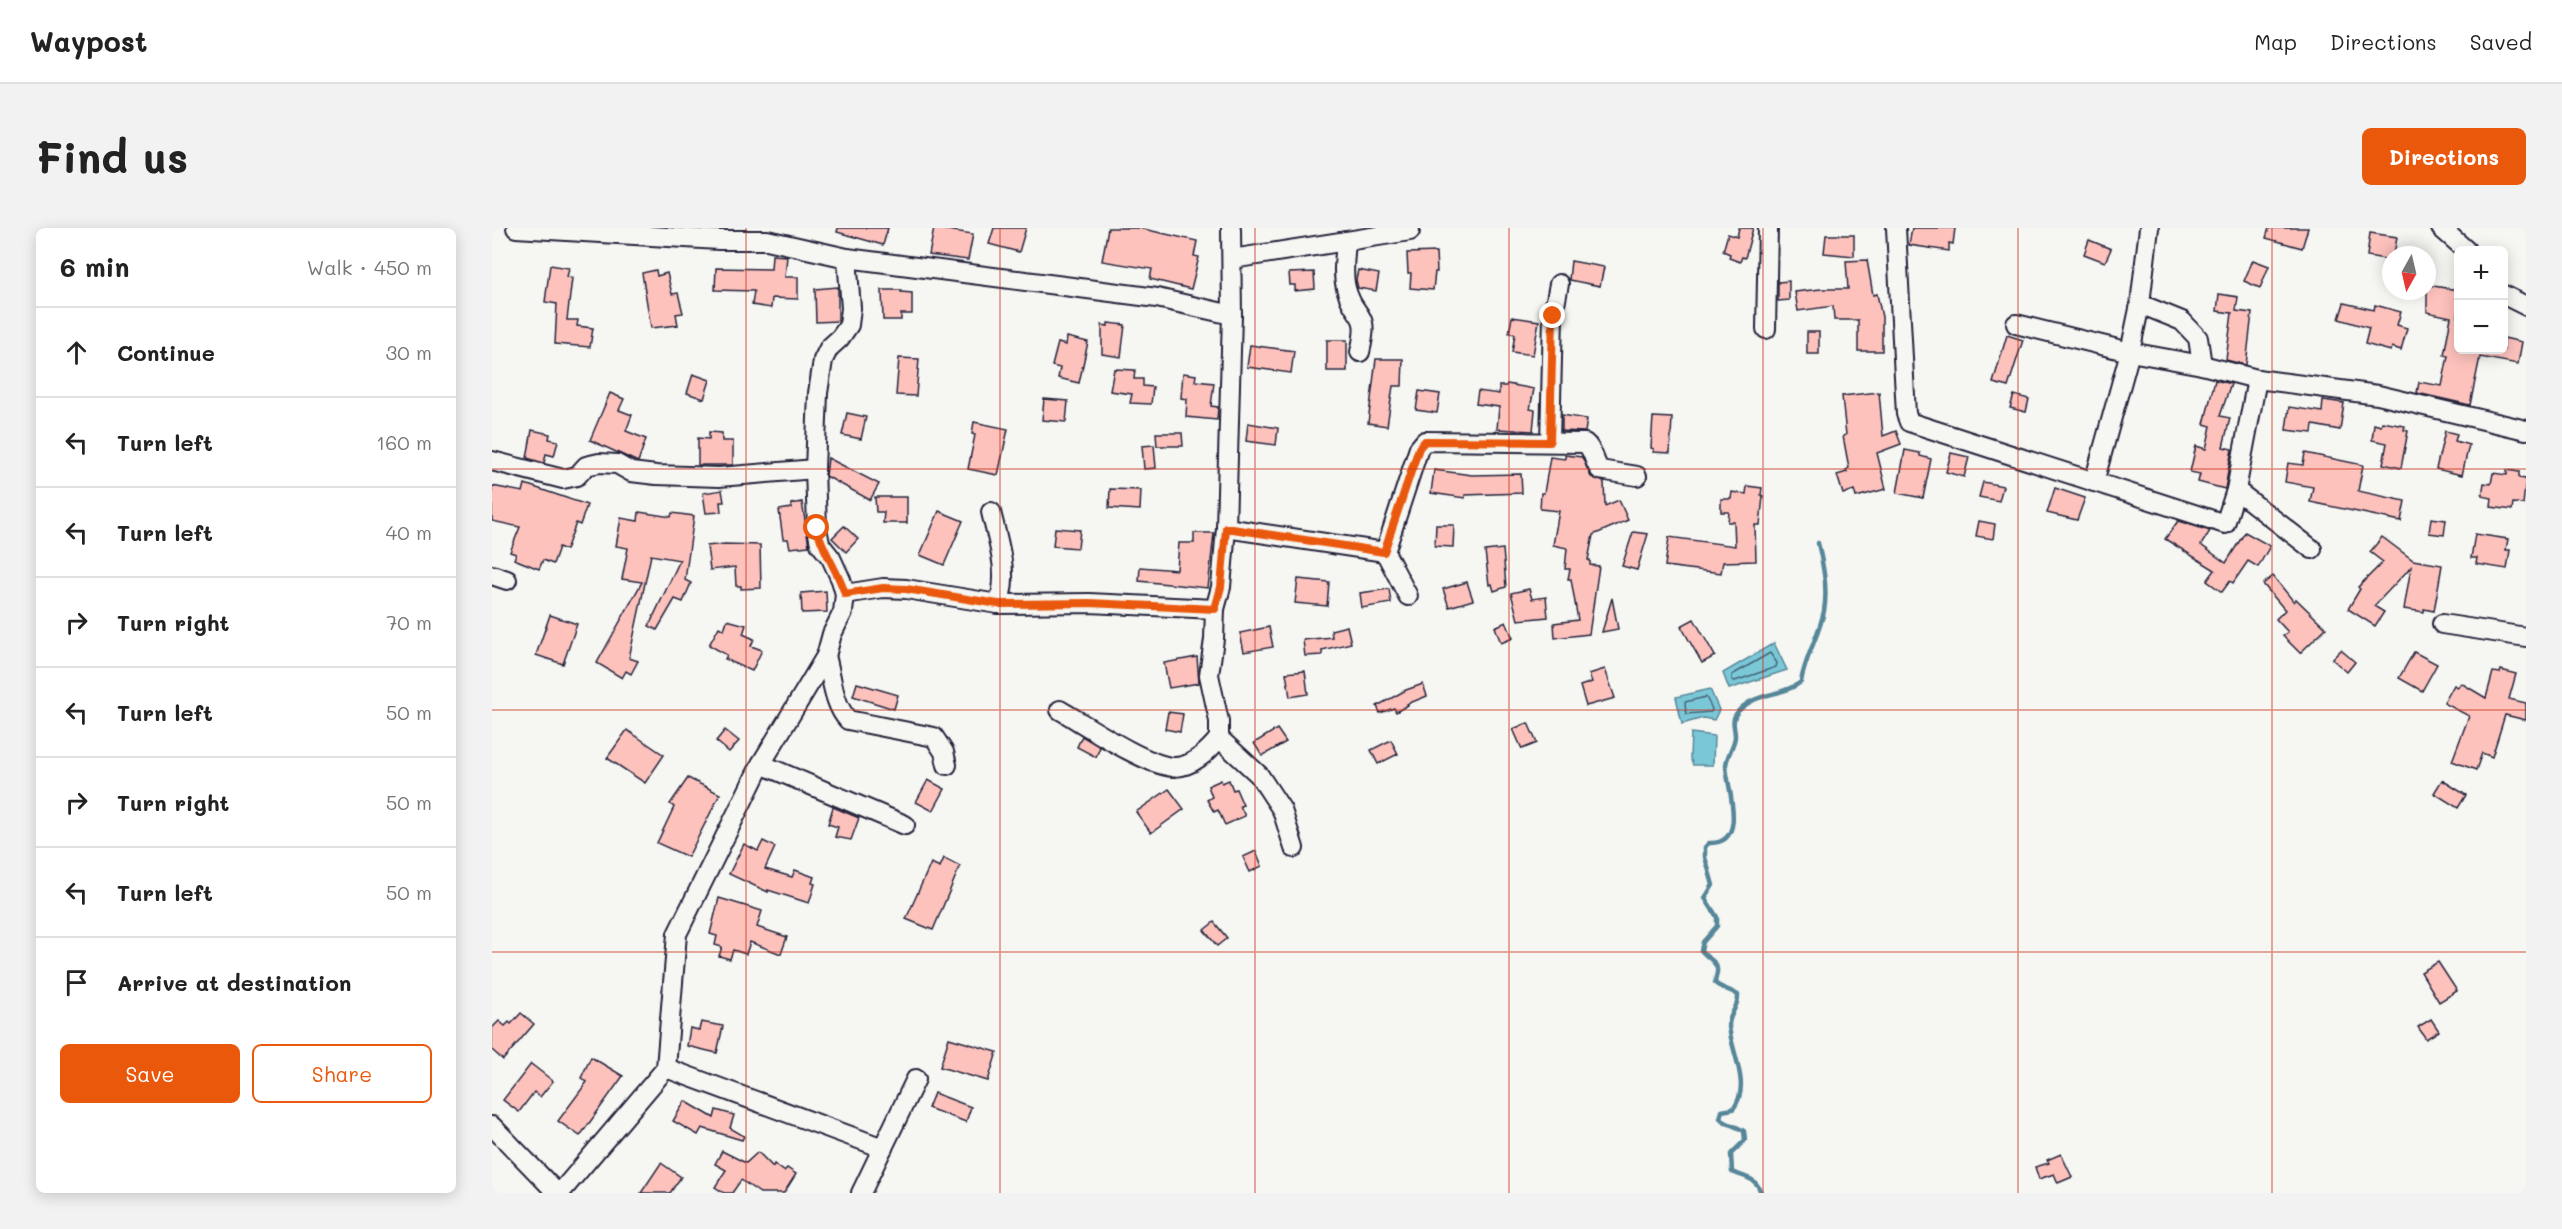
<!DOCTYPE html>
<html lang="en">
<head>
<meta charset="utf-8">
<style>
  body { margin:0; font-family:Mali,sans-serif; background:#f2f2f2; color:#222 }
  .controls { position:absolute; right:18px; top:18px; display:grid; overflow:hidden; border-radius:9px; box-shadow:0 3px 15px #0003 }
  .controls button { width:54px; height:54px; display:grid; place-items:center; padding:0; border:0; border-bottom:2px solid #e0e0e0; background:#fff; color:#222; font:30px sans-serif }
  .compass { position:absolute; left:1890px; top:18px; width:54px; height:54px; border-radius:50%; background:#fff; box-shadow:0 3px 15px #0003; rotate:188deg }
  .stop { position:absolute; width:18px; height:18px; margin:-14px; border:4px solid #ea580c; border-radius:50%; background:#fff }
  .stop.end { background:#ea580c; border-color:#fff; box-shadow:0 2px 6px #0008 }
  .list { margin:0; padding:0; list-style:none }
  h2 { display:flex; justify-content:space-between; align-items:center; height:78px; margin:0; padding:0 24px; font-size:26px }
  h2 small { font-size:20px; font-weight:400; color:#767676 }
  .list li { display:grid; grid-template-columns:39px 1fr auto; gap:18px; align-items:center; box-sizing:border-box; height:90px; padding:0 24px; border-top:2px solid #e0e0e0 }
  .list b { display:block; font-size:22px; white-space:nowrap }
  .list em { font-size:20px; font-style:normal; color:#767676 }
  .actions { display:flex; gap:12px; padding:18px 24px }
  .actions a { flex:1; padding:14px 0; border:2px solid #ea580c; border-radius:9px; text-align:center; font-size:21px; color:#ea580c }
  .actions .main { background:#ea580c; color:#fff }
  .icon { flex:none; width:33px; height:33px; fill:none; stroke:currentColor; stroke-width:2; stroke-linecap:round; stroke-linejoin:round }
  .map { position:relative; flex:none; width:2034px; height:965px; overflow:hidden; border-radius:9px }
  header { display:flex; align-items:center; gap:36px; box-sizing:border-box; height:84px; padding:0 30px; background:#fff; border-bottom:2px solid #e0e0e0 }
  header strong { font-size:28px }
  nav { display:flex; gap:33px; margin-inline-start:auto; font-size:21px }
  .intro { display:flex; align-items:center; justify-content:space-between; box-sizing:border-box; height:144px; padding:0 36px }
  h1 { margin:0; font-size:42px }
  .button { padding:15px 27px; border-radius:9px; background:#ea580c; color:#fff; font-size:21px; font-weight:700 }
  main { display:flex; gap:36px; padding:0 36px }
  aside { flex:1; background:#fff; border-radius:9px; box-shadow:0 3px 15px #0003 }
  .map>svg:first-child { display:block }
</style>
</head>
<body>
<header>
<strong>Waypost</strong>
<nav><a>Map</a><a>Directions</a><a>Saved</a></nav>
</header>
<div class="intro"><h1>Find us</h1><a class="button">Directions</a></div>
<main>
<aside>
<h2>6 min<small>Walk · 450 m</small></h2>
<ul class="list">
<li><svg class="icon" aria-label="ahead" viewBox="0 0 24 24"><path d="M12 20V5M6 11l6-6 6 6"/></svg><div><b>Continue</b></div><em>30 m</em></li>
<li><svg class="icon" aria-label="left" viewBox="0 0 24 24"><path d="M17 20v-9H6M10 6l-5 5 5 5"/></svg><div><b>Turn left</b></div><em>160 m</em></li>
<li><svg class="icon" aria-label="left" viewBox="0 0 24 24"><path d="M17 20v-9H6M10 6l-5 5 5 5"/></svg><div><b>Turn left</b></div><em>40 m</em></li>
<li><svg class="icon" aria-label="right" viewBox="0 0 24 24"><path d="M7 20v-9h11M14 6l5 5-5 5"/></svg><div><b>Turn right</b></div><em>70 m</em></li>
<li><svg class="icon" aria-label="left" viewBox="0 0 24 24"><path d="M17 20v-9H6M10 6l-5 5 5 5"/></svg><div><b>Turn left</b></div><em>50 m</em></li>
<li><svg class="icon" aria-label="right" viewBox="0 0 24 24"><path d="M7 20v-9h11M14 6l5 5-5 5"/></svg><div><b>Turn right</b></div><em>50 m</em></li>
<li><svg class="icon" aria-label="left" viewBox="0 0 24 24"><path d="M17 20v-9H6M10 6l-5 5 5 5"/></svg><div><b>Turn left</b></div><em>50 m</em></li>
<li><svg class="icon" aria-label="arrive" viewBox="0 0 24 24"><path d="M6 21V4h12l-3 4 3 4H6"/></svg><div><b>Arrive at destination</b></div></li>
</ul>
<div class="actions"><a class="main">Save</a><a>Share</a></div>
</aside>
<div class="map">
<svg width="2034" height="965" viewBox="0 0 2034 965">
  <rect width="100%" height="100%" fill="#f6f6f2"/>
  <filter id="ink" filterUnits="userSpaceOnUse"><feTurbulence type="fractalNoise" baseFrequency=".0167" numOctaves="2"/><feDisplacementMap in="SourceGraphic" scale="12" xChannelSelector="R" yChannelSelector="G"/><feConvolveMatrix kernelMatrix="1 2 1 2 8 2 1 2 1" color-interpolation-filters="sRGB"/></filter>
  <g filter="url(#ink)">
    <!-- water -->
    <g fill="#7ac8d7" stroke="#578699" stroke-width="1.5">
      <polygon points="1282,415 1295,442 1237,461 1231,445"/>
      <polygon points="1218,461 1227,482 1222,492 1211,490 1190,496 1184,469"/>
      <polygon points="1199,505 1222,508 1221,537 1201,537 1198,530"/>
    </g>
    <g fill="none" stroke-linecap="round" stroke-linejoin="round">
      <!-- shore -->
      <g stroke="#456479" stroke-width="1.5">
        <polygon points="1278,425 1285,435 1284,439 1243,453 1240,452 1240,447"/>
        <polygon points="1214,469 1220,481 1219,484 1194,486 1193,474"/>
      </g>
      <!-- stream -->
      <path stroke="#578699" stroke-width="4.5" d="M1269,965C1264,949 1254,950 1240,944L1239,926L1253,912L1252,903C1243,897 1235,897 1228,890L1230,883L1241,881C1260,858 1239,824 1237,798C1236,787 1247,779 1246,767C1238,761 1231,762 1223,755C1223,750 1226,745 1225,741C1224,732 1213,729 1209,722L1211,714L1225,698V689L1213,670L1221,657L1213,629V619L1217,615C1257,617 1235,559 1234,538C1234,528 1243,517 1243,508C1243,500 1239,493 1244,486C1260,464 1290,469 1309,454C1313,429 1327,408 1332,383C1336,360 1331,337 1326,315"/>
    </g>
    <!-- building -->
    <g fill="#fec2bd" stroke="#22223b" stroke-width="1.5">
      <polygon points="346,0 396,0 391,17 345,4"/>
      <polygon points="442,0 481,6 476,32 437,27"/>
      <polygon points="502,0 534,0 527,24 497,16"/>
      <polygon points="616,0 647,0 705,13 702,28 707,29 699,61 658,51 660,41 610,33"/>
      <polygon points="1247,0 1261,0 1253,30 1250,29 1248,34 1237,30 1238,26 1231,23 1236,6 1245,9"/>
      <polygon points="1420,0 1463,0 1461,16 1457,15 1457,23 1417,17"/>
      <polygon points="1777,0 1816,0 1810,20 1774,10"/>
      <polygon points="1878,5 1905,9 1902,27 1899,27 1899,32 1875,28"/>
      <polygon points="1334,7 1362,7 1362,28 1332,25"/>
      <polygon points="1597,12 1619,21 1613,34 1592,26"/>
      <polygon points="944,24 945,44 943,44 941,62 918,60 919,45 916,45 915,25"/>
      <polygon points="280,27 295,28 293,49 306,49 306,71 280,70 279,80 260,77 262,63 223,62 224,40 279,41"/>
      <polygon points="1375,32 1381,67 1385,66 1390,89 1390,123 1366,123 1366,92 1342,92 1341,78 1306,83 1303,64 1329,61 1356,61 1354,33"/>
      <polygon points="1761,32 1777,38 1768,60 1752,53"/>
      <polygon points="1079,33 1112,39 1108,58 1077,52"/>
      <polygon points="58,37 77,40 75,49 80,50 75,92 86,92 85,98 101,100 98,119 63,116 65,76 53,74"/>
      <polygon points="164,42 165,48 175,45 180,66 186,65 191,85 184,86 186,97 159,100 150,45"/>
      <polygon points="866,42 887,46 884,63 866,60 864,52"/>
      <polygon points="822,44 823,61 803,63 803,57 798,57 797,45"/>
      <polygon points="1297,53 1297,72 1286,73 1286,54"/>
      <polygon points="1935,57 1966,62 1966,122 2012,122 2012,110 2030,114 2026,136 1988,129 1978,177 1925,165 1927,154 1950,158 1956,128 1952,127 1959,89 1935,84"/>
      <polygon points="346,59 346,93 324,94 323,61"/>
      <polygon points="390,62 409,62 409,64 420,65 420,86 409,86 409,92 391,92"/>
      <polygon points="1727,66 1746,69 1744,83 1760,85 1754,137 1734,132 1740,85 1725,83"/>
      <polygon points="1852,75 1882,82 1883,77 1909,84 1905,97 1915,100 1909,122 1900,119 1899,123 1873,116 1877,100 1847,91"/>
      <polygon points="1020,89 1047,93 1041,127 1020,124 1023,106 1017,105"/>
      <polygon points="616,95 633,97 629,129 610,126 610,97 616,98"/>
      <rect x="1315" y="104" width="12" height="22"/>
      <polygon points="1515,107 1531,112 1516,159 1501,155"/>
      <polygon points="575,109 596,114 587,155 566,150 568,140 560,138 566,115 574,117"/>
      <rect x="835" y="112" width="20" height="31"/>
      <polygon points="758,117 802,123 799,145 755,139"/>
      <polygon points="407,130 427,131 424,168 404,167"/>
      <polygon points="884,131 911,131 910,158 901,158 895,198 876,195"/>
      <polygon points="622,141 643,142 642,151 651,151 651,158 661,159 659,176 638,175 640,166 618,163"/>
      <polygon points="691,145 704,147 703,153 722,155 719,178 726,179 725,192 694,189 695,171 689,170"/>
      <polygon points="201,146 218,152 212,171 195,165"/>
      <polygon points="1723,152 1739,156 1728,188 1738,190 1731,219 1740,221 1733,261 1706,254 1708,246 1698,244 1704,218 1714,221 1719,198 1712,196"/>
      <polygon points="1015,156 1042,161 1038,181 1043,182 1041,203 1005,201 1007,179 984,176 986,163 1007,166 1007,158 1014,158"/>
      <polygon points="927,163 948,166 945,185 924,182"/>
      <polygon points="1387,164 1391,208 1404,203 1409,216 1385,225 1394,261 1364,269 1362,262 1351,266 1345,247 1355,244 1354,242 1357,240 1351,208 1354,207 1350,168"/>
      <polygon points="118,165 132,171 127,182 140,187 134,203 154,211 146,234 98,212"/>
      <polygon points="1522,167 1537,171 1534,184 1518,180"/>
      <polygon points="552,171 576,173 574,194 550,192"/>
      <polygon points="1831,172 1852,175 1848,202 1821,197 1820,205 1794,202 1797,179 1830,184"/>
      <polygon points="355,185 374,189 369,211 350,207"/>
      <polygon points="1070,187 1095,191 1093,204 1070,203"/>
      <polygon points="1161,189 1180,190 1178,225 1161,224 1162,221 1159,220"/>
      <polygon points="482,194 516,201 506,247 476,241 483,207 480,206"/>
      <polygon points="1890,194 1913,198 1912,202 1916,203 1909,240 1891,236 1895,215 1880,212 1882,196 1889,198"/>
      <polygon points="756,195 786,200 784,217 754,213"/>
      <polygon points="40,202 58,206 57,211 66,213 62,228 54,226 52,235 35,230"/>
      <polygon points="1953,203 1965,206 1963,213 1977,217 1970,247 1944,241"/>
      <polygon points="217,204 230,205 230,213 241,213 241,237 206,237 206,210 217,211"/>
      <polygon points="664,205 690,205 691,218 665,218"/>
      <polygon points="662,217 664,240 652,241 650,218"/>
      <polygon points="1413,222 1428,225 1428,228 1439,231 1431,270 1405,265"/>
      <polygon points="1459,225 1477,229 1472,249 1454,244"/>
      <polygon points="1813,225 1871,237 1866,263 1913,273 1909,293 1818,274 1821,259 1793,254 1796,235 1811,237"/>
      <polygon points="1073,227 1090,229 1099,249 1112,254 1113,278 1127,272 1136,292 1101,307 1096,332 1098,332 1098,337 1107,338 1097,406 1063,410 1062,395 1086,392 1079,351 1076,351 1078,341 1073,341 1075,320 1061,317 1067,283 1048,281 1049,265 1052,265 1058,229 1073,231"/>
      <polygon points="336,230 387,256 378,272 334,248"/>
      <polygon points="942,242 980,247 1029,246 1030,265 973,267 973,270 939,265"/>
      <polygon points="2015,242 2027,244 2027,250 2034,251 2031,276 2021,275 2020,282 1999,279 2000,270 1990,268 1992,255 1999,256 2001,245 2015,247"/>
      <polygon points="1491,254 1511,258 1507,273 1487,269"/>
      <polygon points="33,256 95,277 88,297 84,295 74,322 67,319 61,336 51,332 47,341 22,331 24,326 18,324 28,299 0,293 0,258 31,264"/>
      <polygon points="1255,258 1270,260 1269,267 1271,268 1268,297 1263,297 1264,333 1231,334 1229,345 1173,338 1177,309 1243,318 1242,294 1236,294 1237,284 1229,284 1229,271 1239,271 1240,264 1254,266"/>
      <polygon points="1563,260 1593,270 1585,292 1555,285"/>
      <polygon points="618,261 649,262 648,282 617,280"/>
      <polygon points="230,262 232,274 228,274 229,284 214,285 211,265"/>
      <polygon points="383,269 415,269 415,295 391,295 392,284 384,284"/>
      <polygon points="310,274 317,318 298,320 296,311 291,311 287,282 299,280 299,276"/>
      <polygon points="447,283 471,293 452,337 428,327"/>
      <polygon points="147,284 179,289 180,285 202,288 193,352 199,355 191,374 183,371 165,402 157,398 188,332 159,327 137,430 146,433 139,446 134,443 130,450 105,435 150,354 130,351 136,320 124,318 129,290 146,293"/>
      <polygon points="1939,290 1954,292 1952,307 1937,305"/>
      <polygon points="1487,293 1503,296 1501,311 1484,308"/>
      <polygon points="1686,293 1718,303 1709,317 1734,335 1753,304 1778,318 1766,339 1756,333 1741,355 1738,353 1730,364 1715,353 1723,342 1673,311"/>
      <polygon points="944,297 962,297 961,319 943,318"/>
      <polygon points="352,298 366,311 354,324 340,310"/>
      <polygon points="563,300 588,302 586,320 561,318"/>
      <polygon points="1141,304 1156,306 1145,342 1130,338"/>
      <polygon points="702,305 722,305 716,360 647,353 648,339 685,342 687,315 702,315"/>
      <polygon points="1983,306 2016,311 2014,322 2018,322 2015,341 1984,336 1985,330 1979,330"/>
      <polygon points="1890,309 1921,332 1950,337 1942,383 1932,381 1932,384 1912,381 1919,339 1882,378 1892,384 1883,398 1856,381 1868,361 1866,359 1891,334 1878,324"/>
      <polygon points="233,316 268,317 269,360 249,361 249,358 244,358 243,339 218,342 215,318"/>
      <polygon points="1011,321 1014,359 1002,363 1000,356 997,357 993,323"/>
      <polygon points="1781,348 1802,374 1804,371 1834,400 1808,425 1791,408 1796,404 1784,391 1793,382 1771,356"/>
      <polygon points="806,351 837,354 835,378 803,375"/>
      <polygon points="975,354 981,372 957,379 951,361"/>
      <polygon points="897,361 899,375 870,380 868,365"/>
      <polygon points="1037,361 1040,371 1054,369 1056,389 1026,392 1019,365"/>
      <polygon points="334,363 335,384 310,385 309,365"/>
      <polygon points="1120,370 1126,401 1110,404"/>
      <polygon points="58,387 85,396 71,436 44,427"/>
      <polygon points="1202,391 1223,428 1210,435 1189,398"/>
      <polygon points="235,392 254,397 251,406 262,411 259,418 270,422 260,443 233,431 235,427 217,417 227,399 232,402"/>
      <polygon points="1014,394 1021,410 1009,415 1003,399"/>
      <polygon points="855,398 859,415 830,422 830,427 813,428 811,412 840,409 839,402"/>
      <polygon points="777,399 781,419 752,424 748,405"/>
      <polygon points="1849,422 1863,434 1855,444 1840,431"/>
      <polygon points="1922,424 1945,436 1930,463 1907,450"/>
      <polygon points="705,429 707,455 677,460 672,435"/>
      <polygon points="1113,441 1123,470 1094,478 1088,458 1100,454 1097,446"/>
      <polygon points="2009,442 2024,446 2017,471 2034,475 2034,492 2013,487 2000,529 1990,525 1984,542 1960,533 1977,488 1952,475 1962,457 1966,459 1969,455 1994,470 2001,444 2008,445"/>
      <polygon points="813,443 816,466 798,469 794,445"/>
      <polygon points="365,455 406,467 402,481 361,468"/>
      <polygon points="931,456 935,468 915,476 916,477 904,484 902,480 888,485 885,478 914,462"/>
      <polygon points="676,484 691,486 688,504 673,501"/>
      <polygon points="1036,495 1045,515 1030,521 1021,501"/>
      <polygon points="785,501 794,514 770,528 762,515"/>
      <polygon points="135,502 172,527 153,555 115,530"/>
      <polygon points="233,502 247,513 237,524 224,513"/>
      <polygon points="590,508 608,519 604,529 585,519"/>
      <polygon points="899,512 906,526 886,536 879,522"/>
      <polygon points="196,550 228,566 196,629 165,615 182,579 178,576"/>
      <polygon points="436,552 453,561 441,583 424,574"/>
      <polygon points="729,552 730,555 737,552 741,562 744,561 751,577 748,578 753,588 733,597 726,582 722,584 715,572 720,569 716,558"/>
      <polygon points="1950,552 1974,567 1966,580 1942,565"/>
      <polygon points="677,561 692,581 659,605 644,584"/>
      <polygon points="341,579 367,590 359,612 343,609 346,599 336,596"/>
      <polygon points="271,613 283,619 273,641 300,649 303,642 322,649 320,655 323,656 317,675 276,662 276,664 237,646 252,616 266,623"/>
      <polygon points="764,623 770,638 758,644 751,629"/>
      <polygon points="452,630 468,638 441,702 414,691 439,635 448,639"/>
      <polygon points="227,670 270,683 265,699 295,709 289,726 258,714 254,726 241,722 238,731 227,728 230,719 223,717 225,708 218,706"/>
      <polygon points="722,694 735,710 725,718 712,702"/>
      <polygon points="1946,734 1965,763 1947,774 1929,744"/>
      <polygon points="29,785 42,796 11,832 0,822 0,800 7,793 13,798 17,794 19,796"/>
      <polygon points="1939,791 1947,803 1934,811 1926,799"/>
      <polygon points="209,794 231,798 225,825 195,818 198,800 207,802"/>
      <polygon points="457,810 505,824 496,853 448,839"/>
      <polygon points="99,829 131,848 88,908 66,893 95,854 89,850"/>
      <polygon points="39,836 61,853 48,869 42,864 27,884 11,872"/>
      <polygon points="442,865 479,879 474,894 436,880"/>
      <polygon points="193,873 222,890 224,882 242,887 238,900 252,908 250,912 210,900 206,907 181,893"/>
      <polygon points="230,923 254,935 266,924 281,939 282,936 292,943 295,940 304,946 292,965 268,965 249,952 240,965 232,965 223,959 234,942 223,936"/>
      <polygon points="1569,926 1580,949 1566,955 1562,946 1547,951 1543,939 1557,935 1555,932"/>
      <polygon points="169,935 189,949 178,965 149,965"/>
    </g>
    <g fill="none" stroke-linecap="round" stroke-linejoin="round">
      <!-- minor casing -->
      <g stroke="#22223b" stroke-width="22">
        <g id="minor">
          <polyline points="24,0 227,12 275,12 355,30 665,70 740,87"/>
          <polyline points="1404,0 1414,186 1417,194 1733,296 1744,262 1765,151 1886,167 2034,202"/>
          <polyline points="1657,0 1648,76 1638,124 1710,137 1765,151"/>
          <polyline points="1949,0 1974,22"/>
          <path d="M854,13C853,28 850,45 854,60C862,93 879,80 868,124"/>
          <polyline points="740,31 918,3"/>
          <polyline points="2012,67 2034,78"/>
          <polyline points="1648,76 1690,93 1706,110 1710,137"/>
          <polyline points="1524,96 1638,124 1602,254"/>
          <polyline points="1274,101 1276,0"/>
          <polyline points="1058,214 1061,88 1067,56"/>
          <polyline points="0,233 71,251 85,248 94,238 107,235 125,236 139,244 164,247 227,249 323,241"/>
          <polyline points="1744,262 1820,321"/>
          <path d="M499,284C506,314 518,347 506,376"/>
          <path d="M734,300L893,324L927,220L933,213L1093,215C1102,222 1101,233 1108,242L1145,248"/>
          <polyline points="893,324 916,368"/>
          <polyline points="0,347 15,352"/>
          <polyline points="353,366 391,360 414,361 506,376 597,375 723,381"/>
          <polyline points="1950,396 2034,409"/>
          <path d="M334,428C340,448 341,476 356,492L442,509L452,524L455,537"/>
          <path d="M568,482C594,497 653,537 681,539C699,540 717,523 727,510V493L717,447L722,411L723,381L729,359L734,300L740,87L739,0"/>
          <polyline points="727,510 767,547 790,582 802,620"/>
          <polyline points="269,536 413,597"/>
          <polyline points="174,840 391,920"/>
          <polyline points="0,898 65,965"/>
          <polyline points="68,965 174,840 185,706 269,536 334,428 340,406 351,384 353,366 349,352 339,330 328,316 325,300 323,241 326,165 331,132 337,120 348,110 357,97 359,80 355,30"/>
          <polyline points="369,965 424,851"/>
        </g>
      </g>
      <!-- minor -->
      <use href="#minor" stroke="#f6f6f2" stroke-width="18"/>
    </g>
  </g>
  <g fill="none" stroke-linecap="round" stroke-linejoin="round" filter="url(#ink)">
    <!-- route -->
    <path stroke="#ea580c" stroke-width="8" d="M325,300C330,323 346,342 353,366L391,360L414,361L506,376L597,375L723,381L729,359L734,300L892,324L927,220L933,213L1058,214L1061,88"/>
  </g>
  <!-- grid -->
  <path fill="none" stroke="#c8321e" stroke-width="1.5" stroke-opacity="0.55" d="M254,0V965M508,0V965M763,0V965M1017,0V965M1271,0V965M1526,0V965M1780,0V965M0,241H2034M0,482H2034M0,724H2034"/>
</svg>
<div class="controls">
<button>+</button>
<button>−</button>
</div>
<svg class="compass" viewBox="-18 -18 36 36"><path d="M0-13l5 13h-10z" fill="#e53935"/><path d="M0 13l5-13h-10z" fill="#767676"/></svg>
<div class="stop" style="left:325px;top:300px"></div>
<div class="stop end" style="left:1061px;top:88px"></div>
</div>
</main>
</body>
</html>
